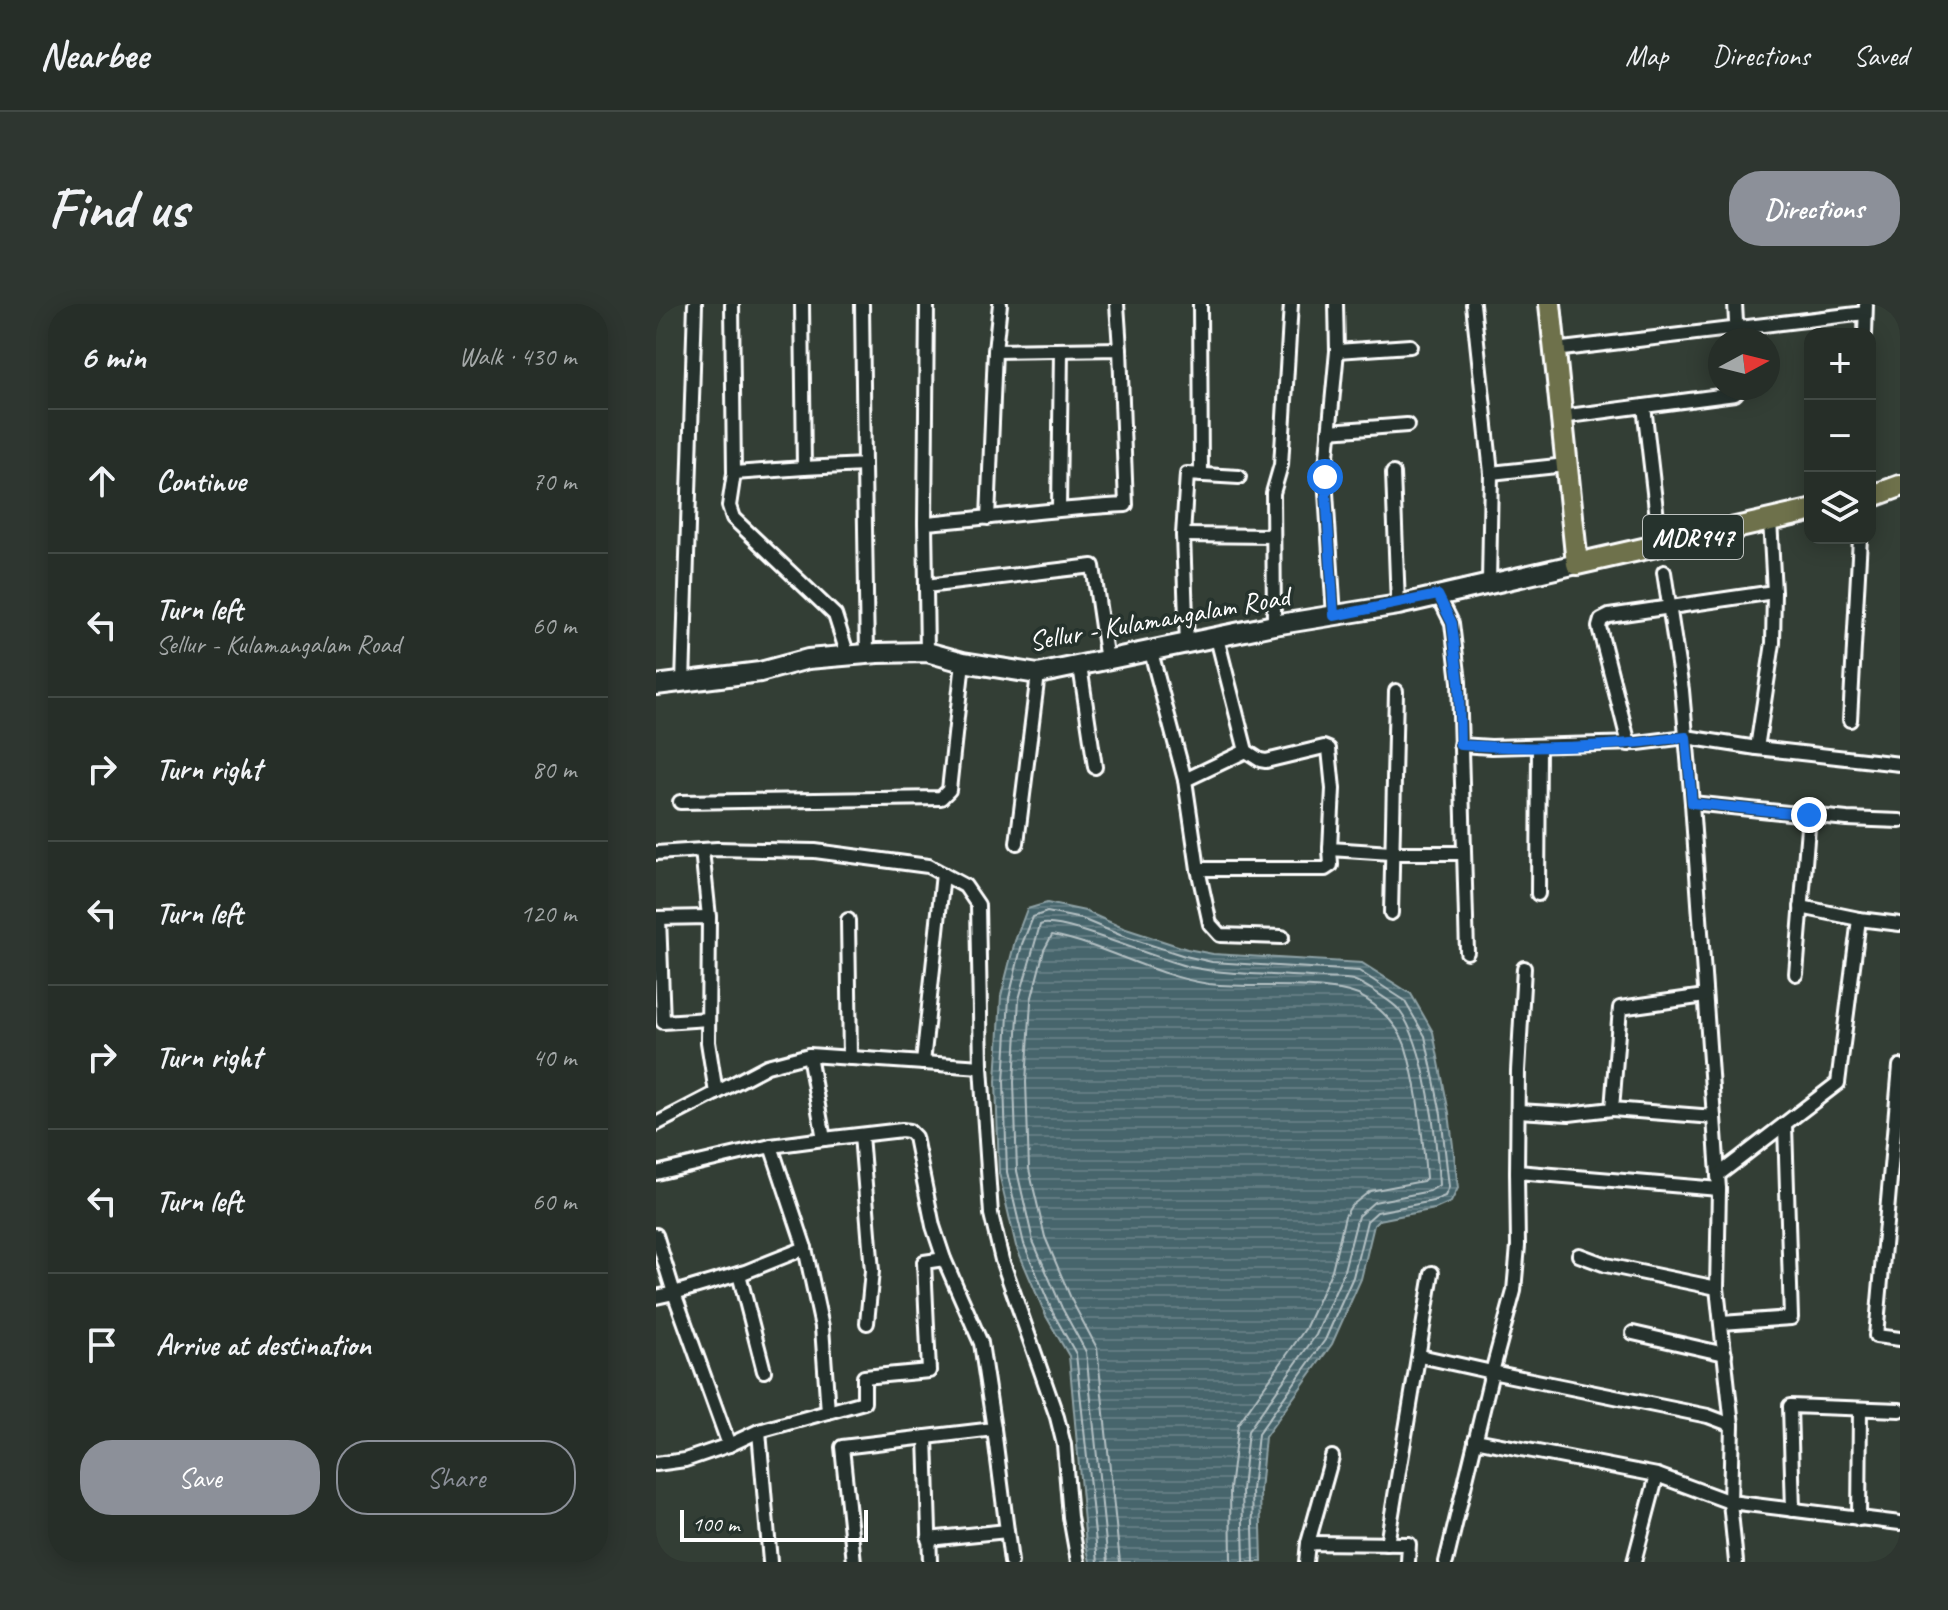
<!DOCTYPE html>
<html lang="en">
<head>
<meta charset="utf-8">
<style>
  body { margin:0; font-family:Caveat,sans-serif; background:#2e3630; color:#f1f3f6 }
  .controls { position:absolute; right:24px; top:24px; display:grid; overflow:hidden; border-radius:16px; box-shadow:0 4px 20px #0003 }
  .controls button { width:72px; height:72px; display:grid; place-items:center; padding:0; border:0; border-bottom:2px solid #424a45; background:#262e28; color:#f1f3f6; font:40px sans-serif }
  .compass { position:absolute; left:1052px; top:24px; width:72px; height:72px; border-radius:50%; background:#262e28; box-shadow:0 4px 20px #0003; rotate:83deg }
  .scale { position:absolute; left:24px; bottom:20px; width:188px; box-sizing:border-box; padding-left:8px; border:4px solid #fff; border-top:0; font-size:22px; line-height:28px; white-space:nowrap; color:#fff; -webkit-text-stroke:6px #26332d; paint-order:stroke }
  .stop { position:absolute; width:24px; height:24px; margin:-18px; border:6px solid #1a73e8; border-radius:50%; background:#fff }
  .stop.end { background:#1a73e8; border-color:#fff; box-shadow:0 2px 8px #0008 }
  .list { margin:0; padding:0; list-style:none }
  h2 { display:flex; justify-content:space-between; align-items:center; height:104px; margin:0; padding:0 32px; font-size:34px }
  h2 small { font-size:26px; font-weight:400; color:#a4a8a8 }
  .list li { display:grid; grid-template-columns:52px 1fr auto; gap:24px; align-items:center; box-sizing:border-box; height:144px; padding:0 32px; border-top:2px solid #424a45 }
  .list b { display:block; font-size:30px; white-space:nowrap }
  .list p { margin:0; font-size:26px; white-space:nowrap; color:#a4a8a8 }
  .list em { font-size:26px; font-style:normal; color:#a4a8a8 }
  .actions { display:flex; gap:16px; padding:24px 32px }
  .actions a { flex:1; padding:18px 0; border:2px solid #8c9099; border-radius:32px; text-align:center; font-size:28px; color:#8c9099 }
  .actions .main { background:#8c9099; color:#fff }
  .icon { flex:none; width:44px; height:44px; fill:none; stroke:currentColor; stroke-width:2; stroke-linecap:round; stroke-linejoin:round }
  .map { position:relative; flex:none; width:1244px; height:1258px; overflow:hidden; border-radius:32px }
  header { display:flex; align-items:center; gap:48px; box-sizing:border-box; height:112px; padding:0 40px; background:#262e28; border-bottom:2px solid #424a45 }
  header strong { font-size:38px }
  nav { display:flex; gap:44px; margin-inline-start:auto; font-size:28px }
  .intro { display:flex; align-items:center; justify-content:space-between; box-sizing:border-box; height:192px; padding:0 48px }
  h1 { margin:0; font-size:56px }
  .button { padding:20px 36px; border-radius:32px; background:#8c9099; color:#fff; font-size:28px; font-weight:700 }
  main { display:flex; gap:48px; padding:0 48px }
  aside { flex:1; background:#262e28; border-radius:32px; box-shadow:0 4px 20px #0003 }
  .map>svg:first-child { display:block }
</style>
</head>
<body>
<header>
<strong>Nearbee</strong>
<nav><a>Map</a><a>Directions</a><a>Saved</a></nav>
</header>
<div class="intro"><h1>Find us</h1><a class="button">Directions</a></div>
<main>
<aside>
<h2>6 min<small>Walk · 430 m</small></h2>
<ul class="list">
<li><svg class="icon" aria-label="ahead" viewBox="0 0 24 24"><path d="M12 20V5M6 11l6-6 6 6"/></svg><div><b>Continue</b></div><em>70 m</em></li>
<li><svg class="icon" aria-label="left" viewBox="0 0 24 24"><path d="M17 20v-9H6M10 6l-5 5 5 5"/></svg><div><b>Turn left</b><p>Sellur - Kulamangalam Road</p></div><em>60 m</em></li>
<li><svg class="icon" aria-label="right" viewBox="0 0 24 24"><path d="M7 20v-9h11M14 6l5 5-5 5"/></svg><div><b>Turn right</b></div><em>80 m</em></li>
<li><svg class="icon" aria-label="left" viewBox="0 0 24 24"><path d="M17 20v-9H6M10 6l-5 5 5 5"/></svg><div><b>Turn left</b></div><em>120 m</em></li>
<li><svg class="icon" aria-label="right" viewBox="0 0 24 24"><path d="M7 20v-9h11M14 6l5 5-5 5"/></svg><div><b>Turn right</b></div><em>40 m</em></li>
<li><svg class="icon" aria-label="left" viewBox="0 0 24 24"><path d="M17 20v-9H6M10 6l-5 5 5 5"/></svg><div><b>Turn left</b></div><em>60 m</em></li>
<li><svg class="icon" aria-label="arrive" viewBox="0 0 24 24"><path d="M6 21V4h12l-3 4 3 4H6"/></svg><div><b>Arrive at destination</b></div></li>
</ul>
<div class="actions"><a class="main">Save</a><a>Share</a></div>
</aside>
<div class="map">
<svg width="1244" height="1258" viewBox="0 0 1244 1258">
  <defs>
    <pattern id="water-rules" width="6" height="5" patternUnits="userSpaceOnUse" patternTransform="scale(2)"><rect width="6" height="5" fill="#46656c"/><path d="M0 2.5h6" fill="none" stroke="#627c82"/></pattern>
  </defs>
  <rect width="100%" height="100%" fill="#333e35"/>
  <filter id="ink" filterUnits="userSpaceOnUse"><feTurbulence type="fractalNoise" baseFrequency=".0125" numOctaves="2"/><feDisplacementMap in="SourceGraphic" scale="16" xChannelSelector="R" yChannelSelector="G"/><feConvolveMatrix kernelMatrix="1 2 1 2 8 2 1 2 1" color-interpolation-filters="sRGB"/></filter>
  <g filter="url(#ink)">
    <!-- water -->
    <polygon fill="url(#water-rules)" stroke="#90a3a7" stroke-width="2" points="391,599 429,607 467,624 531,645 557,650 706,659 755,690 777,728 793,809 802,884 795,898 779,905 723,916 718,921 705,975 676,1040 609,1133 604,1187 606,1258 434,1258 430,1240 413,1052 390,1012 360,942 343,869 340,777 345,692 359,637 371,605"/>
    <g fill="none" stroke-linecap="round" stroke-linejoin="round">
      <!-- shore -->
      <g stroke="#b5c1c4" stroke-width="2">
        <polyline points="442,1258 420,1050 397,1009 368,940 351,868 348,778 353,694 366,640 377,613 391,608 426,615 464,631 529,652 556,658 703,667 748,696 769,732 785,810 793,883 789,892 777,897 721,908 711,917 697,973 669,1036 602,1130 596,1186 598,1258"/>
        <path d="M452,1258L430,1048L406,1004L377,937L361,867L358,778L363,695L384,621C403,612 504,657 534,663C577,672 623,670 667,674C677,675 688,674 697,676C706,679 737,698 743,706C770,741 781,836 783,881L774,887L718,898L702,912L687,970L660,1031L592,1127L586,1186L588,1258"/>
        <path d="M464,1258L441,1044L417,999L389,933L373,865L370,778L375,697L388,646L396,631C449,641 498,672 553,680C598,685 649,678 693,688C715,693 742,720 749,741C761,779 767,834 770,874L767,877L714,887L695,902L689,912L676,966L649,1025L582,1120L574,1185L575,1258"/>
      </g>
      <!-- street casing -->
      <g stroke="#fff" stroke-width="18">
        <g id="street">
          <polyline points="76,0 78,169 73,202 77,214 179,311 192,352"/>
          <polyline points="146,0 148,164 208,161 206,0"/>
          <polyline points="461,0 464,45"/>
          <polyline points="544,0 545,171"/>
          <polyline points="817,0 835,169 910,161"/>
          <polyline points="1079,0 1081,36"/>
          <polyline points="1209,30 1210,0"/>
          <polyline points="898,46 1209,9"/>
          <polyline points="681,47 754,42"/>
          <polyline points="988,102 1004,240"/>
          <polyline points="905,113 1079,90 1084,84"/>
          <polyline points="673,127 751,121"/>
          <polyline points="208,161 211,350"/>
          <polyline points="78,169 148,164"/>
          <polyline points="737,169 742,301"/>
          <polyline points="403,204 405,46"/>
          <polyline points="332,214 339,47"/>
          <polyline points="269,219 271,0"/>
          <polyline points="527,231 617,232"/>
          <polyline points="1008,268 1026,386 1036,499 1063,885 1061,984 1076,1121 1074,1198 1080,1258"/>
          <polyline points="833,279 835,169"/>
          <polyline points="270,282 437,262 451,357"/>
          <polyline points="782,291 796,319 803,378 811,648"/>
          <polyline points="678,312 669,173 681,47 680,0"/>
          <polyline points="618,321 617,189 625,161 635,0"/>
          <polyline points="531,341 527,231 531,170 583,173"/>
          <path d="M271,348L269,219C336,214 403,204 470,201L464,45L339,47L344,0"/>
          <polyline points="495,348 529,476 542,565 554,620 564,631 626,633"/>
          <polyline points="424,362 439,463"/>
          <polyline points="27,379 39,0"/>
          <polyline points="1194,416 1204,234"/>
          <polyline points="973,440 943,323 945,316 953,312 1118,288"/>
          <polyline points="804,441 835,443 982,439 1030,433 1101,444 1244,460"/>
          <polyline points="1101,444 1117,339 1118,288 1114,215"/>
          <polyline points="590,447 604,456 610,457 668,443 673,445 677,485 674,545 735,549 807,549"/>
          <polyline points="529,476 590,447 561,334"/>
          <polyline points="24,498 285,494 293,486 307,358"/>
          <polyline points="1036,499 1191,515 1244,517"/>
          <polyline points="361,539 382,370"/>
          <polyline points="46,546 53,613"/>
          <polyline points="0,549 61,545 159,547 272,562 309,582 322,601 325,763 153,751"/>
          <polyline points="542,565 669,565 675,561 674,545"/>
          <polyline points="882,590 883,442"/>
          <polyline points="1145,603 1203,615"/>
          <polyline points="735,609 740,387"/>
          <polyline points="0,614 53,613 52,738 60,789 111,762 153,751 168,835 115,842 0,869"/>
          <polyline points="3,614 7,718 52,715"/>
          <polyline points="192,616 194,754"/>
          <polyline points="1140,670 1153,511"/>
          <polyline points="267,759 287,570"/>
          <polyline points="1244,762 1220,1032 1244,1035"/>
          <polyline points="325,763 335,910 346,956 401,1113 408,1141 414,1213 422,1258"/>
          <polyline points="956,805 1058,813"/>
          <polyline points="862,807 913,810 956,805 964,704 1049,692"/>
          <polyline points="0,820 60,789"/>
          <polyline points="205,831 216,967 211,1019"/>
          <polyline points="168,835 246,826 253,827 259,833 277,922 288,955 325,1039 338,1125"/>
          <polyline points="115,842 149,944 166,1023 172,1108"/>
          <polyline points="861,868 862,767 868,664"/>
          <polyline points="1062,871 1182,779 1203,615 1244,620"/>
          <polyline points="0,931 18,989 89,968 149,944"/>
          <polyline points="923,951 950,961 1061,984"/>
          <polyline points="83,970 108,1067"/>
          <polyline points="0,993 18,989 73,1141 103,1127 114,1258"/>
          <polyline points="1066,1019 1135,1014 1129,821"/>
          <polyline points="977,1029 1069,1050"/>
          <polyline points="764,1052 836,1068 858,987 862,942 861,868 1063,885"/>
          <polyline points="103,1127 208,1098 208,1073 273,1067 268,958 288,955"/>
          <polyline points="270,1133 274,1258"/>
          <polyline points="819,1136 1001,1171 1074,1198 1244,1219"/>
          <polyline points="0,1160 29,1156 73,1141"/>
          <polyline points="1137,1206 1134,1102 1244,1106"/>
          <polyline points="1203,1215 1204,1105"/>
          <polyline points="272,1235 351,1227"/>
          <polyline points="652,1239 676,1153"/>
          <polyline points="731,1240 776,969"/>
          <polyline points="198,1258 186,1143 338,1125 355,1258"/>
          <polyline points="650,1258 652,1239 753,1240 752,1258"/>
          <polyline points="790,1258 836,1068 1052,1112 1076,1121"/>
          <polyline points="978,1258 1001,1171"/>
        </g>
      </g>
      <!-- secondary casing -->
      <g stroke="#fff" stroke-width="24">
        <polyline id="secondary" points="0,381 104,368 152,355 222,349 271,348 307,358 382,370 618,321 742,301 921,260"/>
      </g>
      <!-- primary casing -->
      <g stroke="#fff" stroke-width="26">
        <g id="primary">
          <polyline points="894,0 921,260 1154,207"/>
          <polyline points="1214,193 1244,182"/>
        </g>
      </g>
      <!-- street -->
      <use href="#street" stroke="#26332d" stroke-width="12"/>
      <!-- secondary -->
      <use href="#secondary" stroke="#26332d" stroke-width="18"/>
      <!-- primary -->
      <use href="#primary" stroke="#6e714b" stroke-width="20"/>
    </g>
  </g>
  <g fill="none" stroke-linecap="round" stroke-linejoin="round" filter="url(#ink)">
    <!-- route -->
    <path stroke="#1a73e8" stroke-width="10" d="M669,173L678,312L782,291L796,319L803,378L804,441C878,446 956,443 1030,433L1036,499L1153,511"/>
  </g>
  <g text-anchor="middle" stroke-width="7" stroke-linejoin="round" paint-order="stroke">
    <!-- shield labels -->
    <rect fill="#26332d" stroke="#bec2c0" stroke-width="2" x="987" y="211" width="100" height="44" rx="6"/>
    <g font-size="26" font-weight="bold" fill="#fff">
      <text x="1037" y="242">MDR947</text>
    </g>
    <!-- street labels -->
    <g font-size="28" fill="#fff" stroke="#26332d">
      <text transform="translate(503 314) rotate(-10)" y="10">Sellur - Kulamangalam Road</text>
    </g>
  </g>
</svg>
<div class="controls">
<button>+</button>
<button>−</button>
<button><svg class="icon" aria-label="layers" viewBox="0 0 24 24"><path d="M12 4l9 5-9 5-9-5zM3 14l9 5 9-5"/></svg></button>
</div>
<svg class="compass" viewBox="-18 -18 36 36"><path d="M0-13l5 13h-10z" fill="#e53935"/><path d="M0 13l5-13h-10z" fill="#a4a8a8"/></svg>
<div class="scale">100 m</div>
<div class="stop" style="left:669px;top:173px"></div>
<div class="stop end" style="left:1153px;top:511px"></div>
</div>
</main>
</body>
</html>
